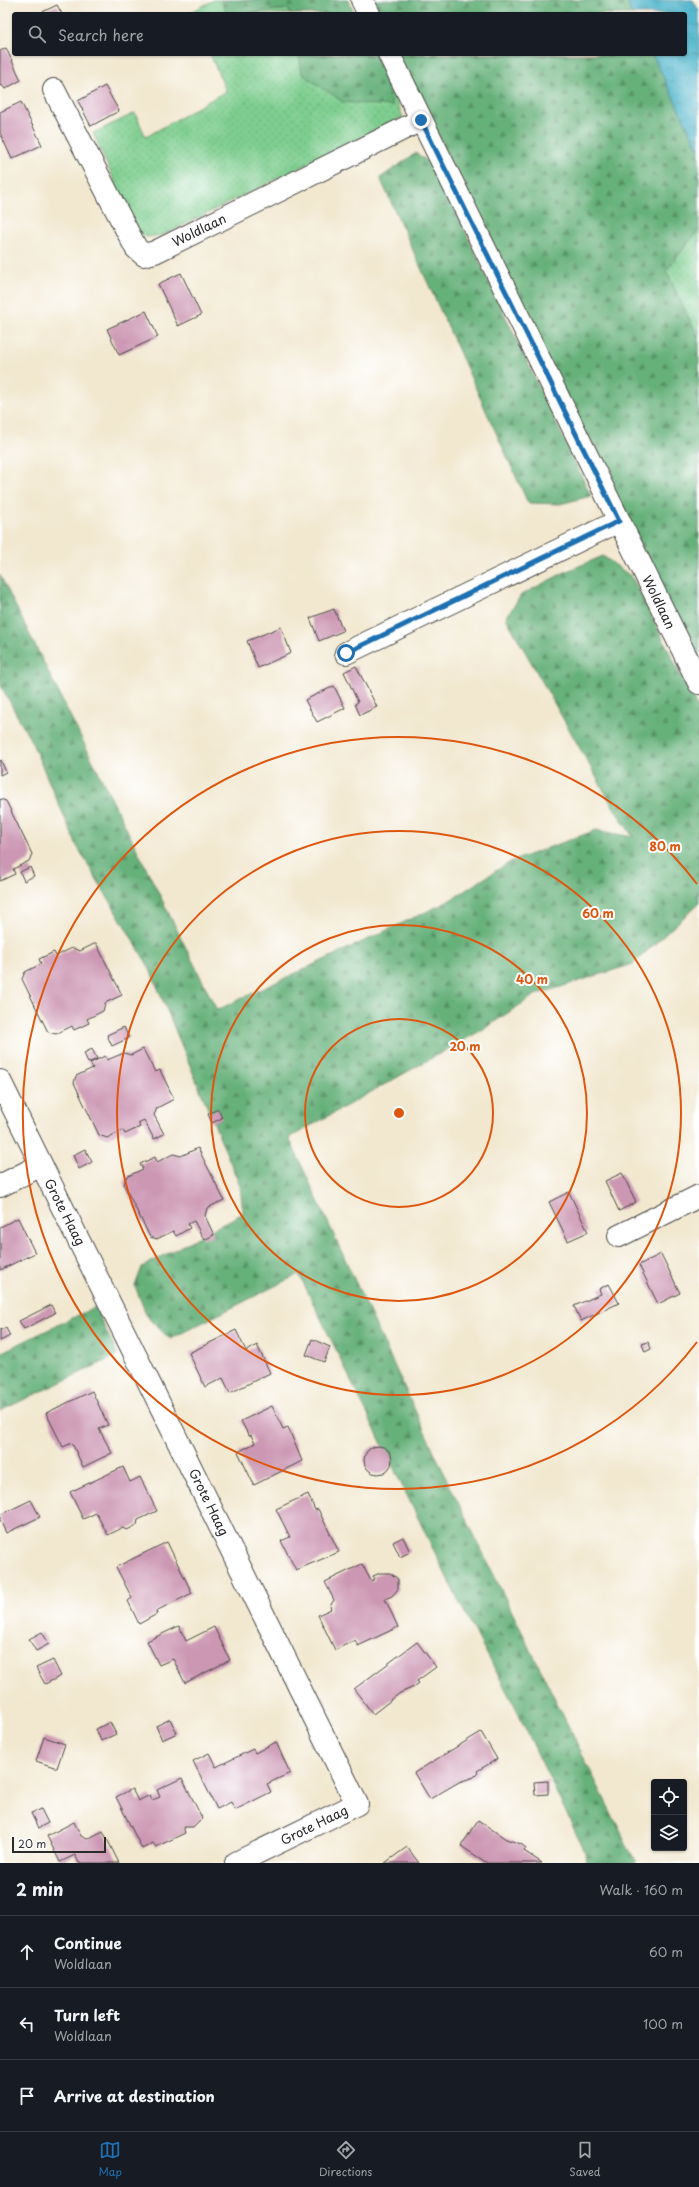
<!DOCTYPE html>
<html lang="en">
<head>
<meta charset="utf-8">
<style>
  body { margin:0; font-family:"Playpen Sans",sans-serif; background:#20242c; color:#f1f3f6 }
  .controls { position:absolute; right:12px; bottom:12px; display:grid; overflow:hidden; border-radius:4px; box-shadow:0 1px 3px #0004 }
  .controls button { width:36px; height:36px; display:grid; place-items:center; padding:0; border:0; border-bottom:1px solid #363941; background:#171b24; color:#f1f3f6; font:20px sans-serif }
  .scale { position:absolute; left:12px; bottom:10px; width:94px; box-sizing:border-box; padding-left:4px; border:2px solid #2b2b2b; border-top:0; font-size:11px; line-height:14px; white-space:nowrap; color:#2b2b2b; -webkit-text-stroke:3px #fff; paint-order:stroke }
  .stop { position:absolute; width:12px; height:12px; margin:-9px; border:3px solid #1f6fb2; border-radius:50%; background:#fff }
  .stop.end { background:#1f6fb2; border-color:#fff; box-shadow:0 1px 4px #0008 }
  .list { margin:0; padding:0; list-style:none }
  h2 { display:flex; justify-content:space-between; align-items:center; height:52px; margin:0; padding:0 16px; font-size:17px }
  h2 small { font-size:13px; font-weight:400; color:#9ea1a6 }
  .list li { display:grid; grid-template-columns:26px 1fr auto; gap:12px; align-items:center; box-sizing:border-box; height:72px; padding:0 16px; border-top:1px solid #363941 }
  .list b { display:block; font-size:15px; white-space:nowrap }
  .list p { margin:0; font-size:13px; white-space:nowrap; color:#9ea1a6 }
  .list em { font-size:13px; font-style:normal; color:#9ea1a6 }
  .icon { flex:none; width:22px; height:22px; fill:none; stroke:currentColor; stroke-width:2; stroke-linecap:round; stroke-linejoin:round }
  .map { position:relative; flex:none; width:699px; height:1863px; overflow:hidden }
  .search { position:absolute; background:#171b24; box-shadow:0 1px 3px #0004; left:12px; right:12px; top:12px; height:44px; display:flex; align-items:center; gap:10px; box-sizing:border-box; padding:0 14px; border-radius:4px; color:#9ea1a6; font-size:15px }
  .sheet { height:268px; background:#171b24 }
  nav { display:flex; justify-content:space-around; align-items:center; box-sizing:border-box; height:56px; border-top:1px solid #363941; background:#171b24; font-size:11px; color:#9ea1a6 }
  nav a { display:grid; justify-items:center; gap:2px }
  nav .on { color:#1f6fb2 }
  .map>svg:first-child { display:block }
</style>
</head>
<body>
<div class="map">
<svg width="699" height="1863" viewBox="0 0 699 1863">
  <defs>
    <pattern id="green-dots" width="8" height="8" patternUnits="userSpaceOnUse"><rect width="8" height="8" fill="#7ece8f"/><path d="M2 2h.1M6 6h.1" fill="none" stroke="#6db17c" stroke-width="1.8" stroke-linecap="round"/></pattern>
    <pattern id="forest-firs" width="22" height="20" patternUnits="userSpaceOnUse"><rect width="22" height="20" fill="#66b17a"/><path d="M5 1l3.5 6h-7zM16 11l3.5 6h-7z" fill="#549064"/></pattern>
    <pattern id="water-ripples" width="26" height="14" patternUnits="userSpaceOnUse"><rect width="26" height="14" fill="#4ab2c9"/><path d="M2 4q2-2 4 0t4 0M15 11q2-2 4 0t4 0" fill="none" stroke="#3e91a3"/></pattern>
  </defs>
  <rect width="100%" height="100%" fill="#fff"/>
  <filter id="ink" filterUnits="userSpaceOnUse"><feTurbulence type="fractalNoise" baseFrequency=".025" numOctaves="2"/><feDisplacementMap in="SourceGraphic" scale="8" xChannelSelector="R" yChannelSelector="G"/><feConvolveMatrix kernelMatrix="1 2 1 2 8 2 1 2 1" color-interpolation-filters="sRGB"/></filter>
  <filter id="wash" filterUnits="userSpaceOnUse"><feTurbulence type="fractalNoise" baseFrequency=".012" numOctaves="4" result="noise"/><feDisplacementMap in="SourceGraphic" scale="16" xChannelSelector="R" yChannelSelector="G"/><feGaussianBlur stdDeviation="0.9" result="paint"/><feColorMatrix in="noise" values="0 0 0 0 0 0 0 0 0 0 0 0 0 0 0 0 0 1.4 0 .05"/><feComposite in="paint" operator="in"/></filter>
  <g filter="url(#wash)">
    <rect width="100%" height="100%" fill="#f2e8d0"/>
    <!-- green -->
    <g fill="url(#green-dots)" stroke="#547c5d">
      <polygon points="214,0 221,0 227,14 191,14 191,12"/>
      <polygon points="289,9 290,14 238,14"/>
      <polygon points="210,54 299,54 302,74 392,106 386,76 403,117 163,235 147,237 136,231 93,133 135,113 146,137 226,91"/>
      <polygon points="699,229 699,339 666,271"/>
    </g>
    <!-- forest -->
    <g fill="url(#forest-firs)" stroke="#486e52">
      <polygon points="221,0 348,0 355,14 290,14 289,9 227,14"/>
      <polygon points="372,0 626,0 632,14 378,14"/>
      <polygon points="299,54 375,54 386,76 392,106 343,102 302,74"/>
      <polygon points="398,54 652,54 699,150 699,229 666,271 699,339 699,668"/>
      <polygon points="416,153 434,166 591,496 560,504 528,503 380,178"/>
      <polygon points="603,556 632,577 699,711 699,903 633,964 535,995 482,1030 289,1138 451,1488 636,1863 586,1863 585,1852 514,1705 457,1598 299,1274 170,1339 147,1317 135,1286 142,1267 243,1213 240,1186 149,967 77,846 32,743 0,684 0,575 217,1010 447,902 510,862 596,830 633,837 612,805 506,618 521,595 567,571"/>
      <polygon points="95,1307 118,1355 0,1411 0,1353"/>
    </g>
    <!-- water -->
    <polygon fill="url(#water-ripples)" stroke="#3a6e7a" points="626,0 693,0 699,11 699,150 652,54 685,54 685,14 632,14"/>
    <g id="blocks">
      <!-- building -->
      <g fill="#cc97b3">
        <polygon points="57,5 62,14 38,14"/>
        <polygon points="6,48 21,80 5,89 2,85 0,86 0,51"/>
        <polygon points="105,86 119,111 91,126 78,101"/>
        <polygon points="21,102 42,145 12,159 0,133 0,112"/>
        <polygon points="181,273 201,315 178,326 158,284"/>
        <polygon points="146,311 158,337 119,355 107,329"/>
        <polygon points="334,609 343,631 319,641 310,618"/>
        <polygon points="281,627 291,653 258,668 247,641"/>
        <polygon points="356,666 377,707 360,715 355,704 358,702 344,672"/>
        <polygon points="334,686 345,708 317,722 305,700"/>
        <polygon points="1,760 6,772 0,775 0,761"/>
        <polygon points="0,799 6,801 32,854 29,861 13,869 15,874 0,881"/>
        <polygon points="30,867 34,876 24,881 20,872"/>
        <polygon points="96,943 122,995 105,1003 103,1011 87,1019 89,1023 74,1030 72,1026 56,1034 48,1032 22,979 25,972 41,964 39,959 54,952 56,956 72,948 80,951"/>
        <polygon points="124,1027 129,1038 112,1046 107,1035"/>
        <polygon points="92,1049 97,1059 88,1063 84,1053"/>
        <polygon points="143,1049 155,1072 160,1070 174,1099 157,1108 154,1115 164,1134 154,1139 144,1120 138,1123 140,1127 125,1134 123,1130 107,1138 99,1135 74,1083 76,1076 93,1068 90,1063 105,1056 107,1060 124,1053 131,1055"/>
        <polygon points="218,1109 222,1118 212,1123 208,1114"/>
        <polygon points="198,1148 224,1200 207,1208 205,1216 214,1235 204,1240 194,1221 188,1224 190,1228 176,1236 173,1231 157,1239 150,1237 124,1185 126,1177 143,1169 140,1164 155,1157 157,1162 173,1154 181,1156"/>
        <polygon points="85,1149 92,1162 79,1169 73,1155"/>
        <polygon points="622,1173 636,1202 619,1211 605,1181"/>
        <polygon points="569,1192 588,1232 568,1241 549,1202"/>
        <polygon points="18,1218 35,1253 0,1270 0,1227"/>
        <polygon points="661,1254 680,1293 658,1304 639,1265"/>
        <polygon points="609,1284 619,1303 581,1321 574,1306 601,1294 599,1289"/>
        <polygon points="51,1305 55,1313 24,1329 19,1321"/>
        <polygon points="6,1328 10,1336 0,1341 0,1330"/>
        <polygon points="236,1330 246,1351 257,1345 270,1373 230,1393 223,1378 205,1387 189,1353"/>
        <polygon points="312,1339 330,1347 324,1362 306,1355"/>
        <polygon points="648,1342 651,1349 645,1352 642,1344"/>
        <polygon points="92,1391 108,1425 99,1429 112,1453 83,1467 72,1443 63,1447 46,1413"/>
        <polygon points="272,1406 283,1429 288,1427 302,1461 254,1485 238,1452 255,1443 251,1435 249,1436 241,1421"/>
        <circle cx="378" cy="1460" r="14"/>
        <polygon points="123,1467 130,1482 140,1477 157,1511 138,1520 137,1525 127,1530 122,1528 108,1535 96,1513 83,1519 70,1492"/>
        <polygon points="308,1494 315,1510 318,1509 339,1552 296,1570 281,1541 290,1537 276,1509"/>
        <polygon points="31,1500 40,1517 6,1533 0,1520 0,1515"/>
        <polygon points="403,1537 410,1552 400,1557 393,1542"/>
        <polygon points="167,1542 192,1593 156,1611 157,1614 139,1624 128,1601 132,1598 116,1567"/>
        <polygon points="362,1564 371,1581 375,1579 373,1576 380,1573 390,1573 398,1579 398,1589 392,1596 385,1599 398,1627 358,1646 355,1640 335,1650 318,1615 331,1609 330,1606 334,1600 325,1582"/>
        <polygon points="179,1626 186,1641 214,1627 230,1660 185,1683 173,1659 159,1665 147,1641"/>
        <polygon points="42,1632 49,1644 36,1651 29,1639"/>
        <polygon points="417,1642 436,1667 417,1681 419,1683 414,1687 400,1693 373,1714 354,1689"/>
        <polygon points="53,1660 61,1676 45,1684 36,1668"/>
        <polygon points="170,1719 177,1733 162,1740 156,1726"/>
        <polygon points="110,1722 116,1734 101,1741 96,1729"/>
        <polygon points="481,1732 497,1759 477,1771 478,1773 474,1777 459,1782 430,1799 414,1773"/>
        <polygon points="44,1737 65,1744 57,1768 36,1761"/>
        <polygon points="276,1742 290,1773 267,1784 271,1792 235,1810 231,1802 217,1809 193,1761 209,1753 216,1767 253,1749 255,1753"/>
        <polygon points="182,1778 202,1818 193,1827 183,1827 185,1833 156,1847 153,1843 142,1849 116,1797 132,1789 138,1801 150,1795 152,1800 160,1797 157,1790"/>
        <polygon points="548,1781 548,1794 535,1795 534,1782"/>
        <polygon points="41,1809 48,1823 38,1828 31,1813"/>
        <polygon points="478,1820 506,1839 521,1844 526,1848 524,1851 542,1863 487,1863 461,1846"/>
        <polygon points="74,1822 81,1836 87,1839 103,1831 119,1863 79,1863 75,1855 60,1862 47,1836"/>
        <polygon points="407,1847 419,1863 385,1863"/>
      </g>
    </g>
  </g>
  <g filter="url(#ink)">
    <use href="#blocks" fill-opacity="0" stroke="#494744" stroke-width="1"/>
    <g fill="none" stroke-linecap="round" stroke-linejoin="round">
      <!-- minor casing -->
      <g stroke="#494744" stroke-width="24">
        <g id="minor">
          <polyline points="362,0 369,14"/>
          <polyline points="389,54 699,683"/>
          <polyline points="54,90 136,248 144,255 155,252 421,120"/>
          <polyline points="346,653 619,521"/>
          <polyline points="0,1081 357,1804 236,1863"/>
          <polyline points="0,1186 41,1165"/>
          <polyline points="619,1236 699,1196"/>
        </g>
      </g>
      <!-- minor -->
      <use href="#minor" stroke="#fff" stroke-width="22"/>
    </g>
  </g>
  <g fill="none" stroke-linecap="round" stroke-linejoin="round" filter="url(#ink)">
    <!-- route -->
    <polyline stroke="#1f6fb2" stroke-width="5" points="346,653 619,521 421,120"/>
  </g>
  <!-- distance rings -->
  <g fill="none" stroke="#df570e" stroke-width="2">
    <circle cx="399" cy="1113" r="94"/>
    <circle cx="399" cy="1113" r="188"/>
    <circle cx="399" cy="1113" r="282"/>
    <path d="M697 1342A376 376 0 1 1 697 884"/>
  </g>
  <g text-anchor="middle" stroke-width="4" stroke-linejoin="round" paint-order="stroke">
    <!-- street labels -->
    <g font-size="13" fill="#2b2b2b" stroke="#fff">
      <text transform="translate(199 230) rotate(-26)" y="5">Woldlaan</text>
      <text transform="translate(659 602) rotate(64)" y="5">Woldlaan</text>
      <text transform="translate(65 1212) rotate(63)" y="5">Grote Haag</text>
      <text transform="translate(209 1502) rotate(64)" y="5">Grote Haag</text>
      <text transform="translate(314 1825) rotate(-26)" y="5">Grote Haag</text>
    </g>
  </g>
  <circle cx="399" cy="1113" r="6" fill="#df570e" stroke="#fff" stroke-width="2"/>
  <g font-size="12" text-anchor="middle" font-weight="bold" fill="#df570e" stroke="#fff" stroke-width="4" stroke-linejoin="round" paint-order="stroke">
    <text x="665" y="851">80 m</text>
    <text x="598" y="918">60 m</text>
    <text x="532" y="984">40 m</text>
    <text x="465" y="1051">20 m</text>
  </g>
</svg>
<div class="controls">
<button><svg class="icon" aria-label="locate" viewBox="0 0 24 24"><circle cx="12" cy="12" r="6"/><path d="M12 2v4M12 18v4M2 12h4M18 12h4"/></svg></button>
<button><svg class="icon" aria-label="layers" viewBox="0 0 24 24"><path d="M12 4l9 5-9 5-9-5zM3 14l9 5 9-5"/></svg></button>
</div>
<div class="scale">20 m</div>
<div class="stop" style="left:346px;top:653px"></div>
<div class="stop end" style="left:421px;top:120px"></div>
<div class="search"><svg class="icon" aria-label="search" viewBox="0 0 24 24"><circle cx="10" cy="10" r="6"/><path d="M15 15l6 6"/></svg>Search here</div>
</div>
<section class="sheet">
<h2>2 min<small>Walk · 160 m</small></h2>
<ul class="list">
<li><svg class="icon" aria-label="ahead" viewBox="0 0 24 24"><path d="M12 20V5M6 11l6-6 6 6"/></svg><div><b>Continue</b><p>Woldlaan</p></div><em>60 m</em></li>
<li><svg class="icon" aria-label="left" viewBox="0 0 24 24"><path d="M17 20v-9H6M10 6l-5 5 5 5"/></svg><div><b>Turn left</b><p>Woldlaan</p></div><em>100 m</em></li>
<li><svg class="icon" aria-label="arrive" viewBox="0 0 24 24"><path d="M6 21V4h12l-3 4 3 4H6"/></svg><div><b>Arrive at destination</b></div></li>
</ul>
</section>
<nav>
<a class="on"><svg class="icon" aria-label="map" viewBox="0 0 24 24"><path d="M3 6l6-2 6 2 6-2v14l-6 2-6-2-6 2zM9 4v14M15 6v14"/></svg>Map</a>
<a><svg class="icon" aria-label="directions" viewBox="0 0 24 24"><path d="M12 3l9 9-9 9-9-9zM9 14v-3h6M13 9l2 2-2 2"/></svg>Directions</a>
<a><svg class="icon" aria-label="saved" viewBox="0 0 24 24"><path d="M7 4h10v16l-5-4-5 4z"/></svg>Saved</a>
</nav>
</body>
</html>
